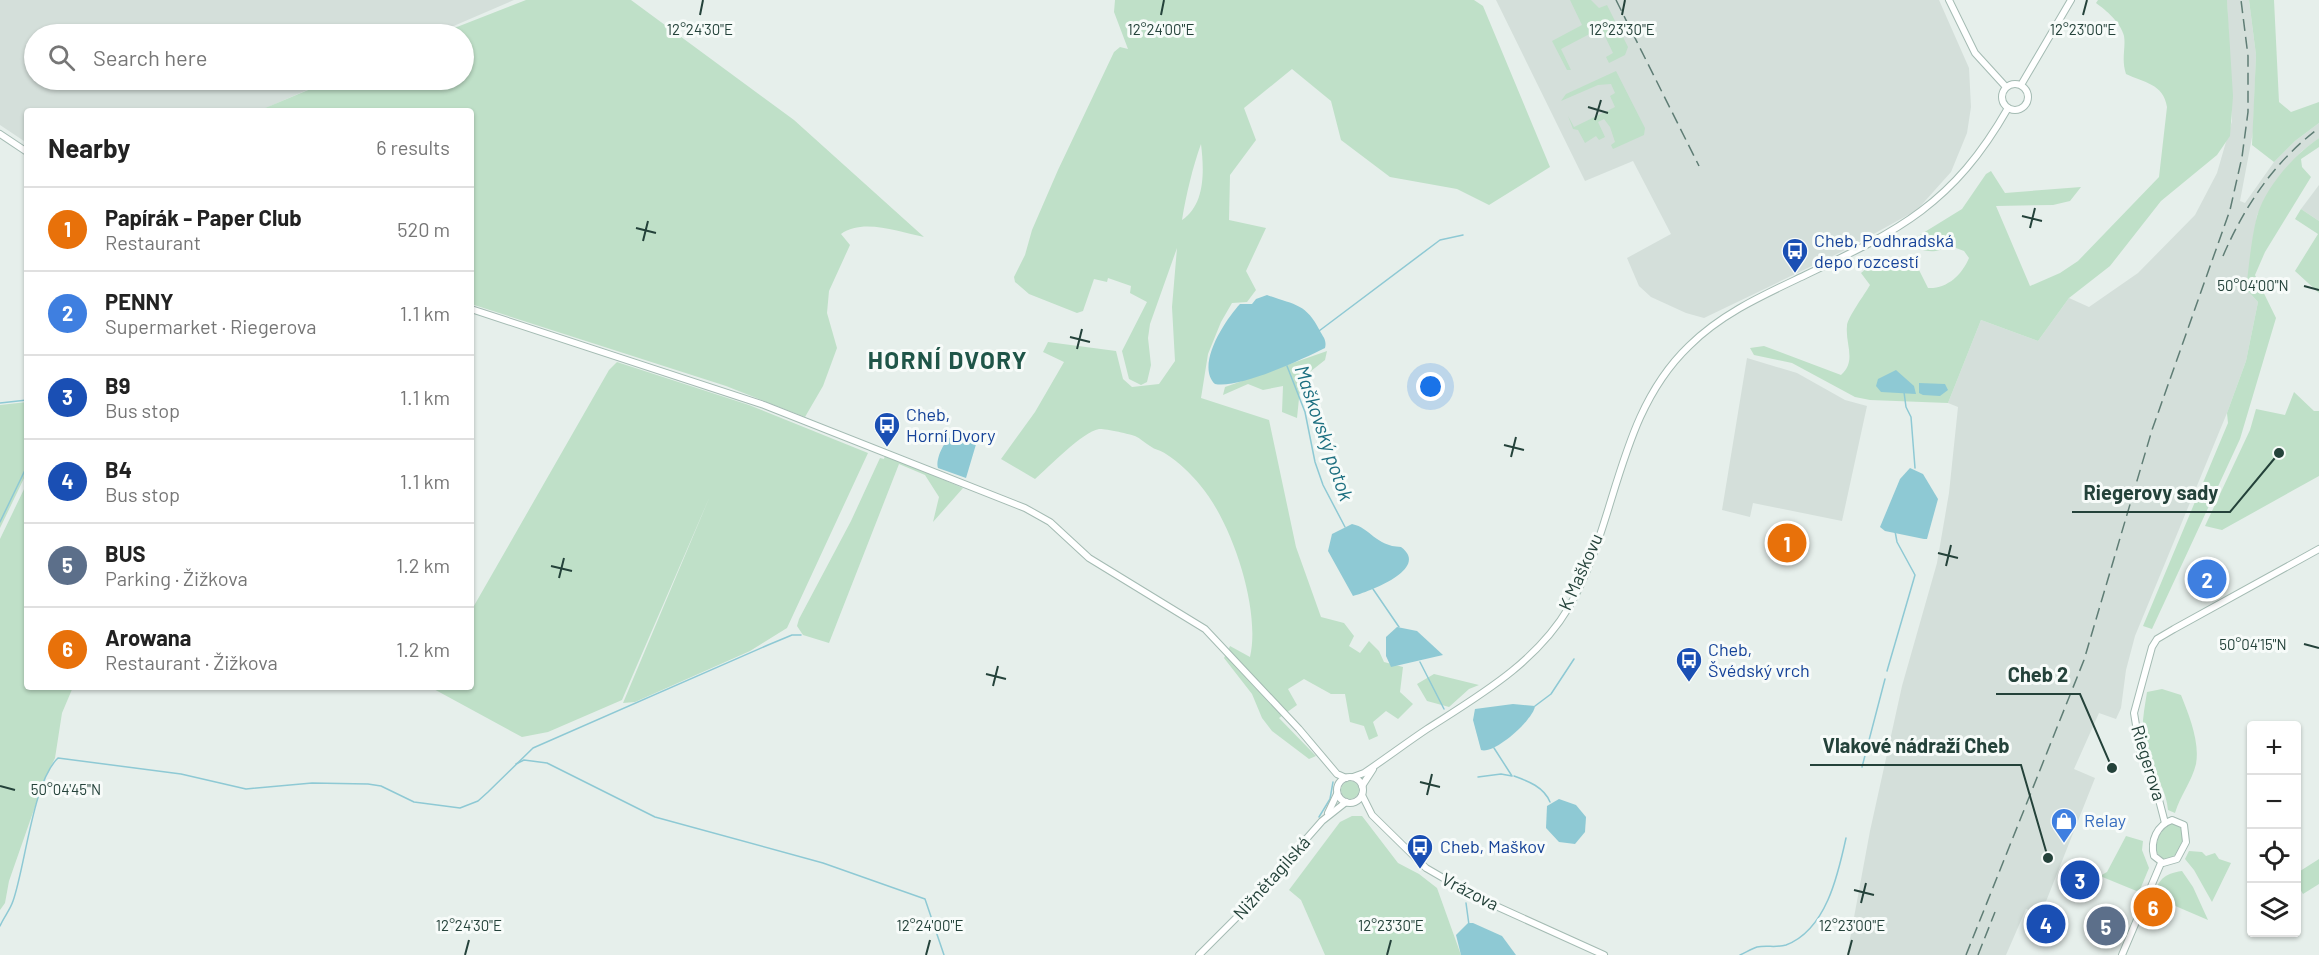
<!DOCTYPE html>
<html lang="en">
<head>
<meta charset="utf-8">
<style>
  body { margin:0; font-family:Barlow,sans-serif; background:#f6f6f6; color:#222 }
  .controls { position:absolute; right:18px; bottom:18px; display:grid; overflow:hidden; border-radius:6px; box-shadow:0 2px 4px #0004 }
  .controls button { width:54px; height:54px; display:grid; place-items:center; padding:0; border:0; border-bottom:2px solid #e0e0e0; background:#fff; color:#222; font:30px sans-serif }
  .you { position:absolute; left:1431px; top:387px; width:21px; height:21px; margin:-15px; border:4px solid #fff; border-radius:50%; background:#1a73e8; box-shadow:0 0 0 9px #1a73e833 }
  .badge { display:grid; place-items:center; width:39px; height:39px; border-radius:50%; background:#804e3d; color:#fff; font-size:20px; font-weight:700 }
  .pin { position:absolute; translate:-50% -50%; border:3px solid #fff; box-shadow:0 2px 6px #0006 }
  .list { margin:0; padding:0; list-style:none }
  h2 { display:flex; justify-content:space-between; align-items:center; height:78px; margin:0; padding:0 24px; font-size:26px }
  h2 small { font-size:20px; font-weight:400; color:#767676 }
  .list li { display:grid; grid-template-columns:39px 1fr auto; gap:18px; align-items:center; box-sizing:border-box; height:84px; padding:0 24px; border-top:2px solid #e0e0e0 }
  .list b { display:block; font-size:22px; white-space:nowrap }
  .list p { margin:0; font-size:20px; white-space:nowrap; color:#767676 }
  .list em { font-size:20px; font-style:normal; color:#767676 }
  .icon { flex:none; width:33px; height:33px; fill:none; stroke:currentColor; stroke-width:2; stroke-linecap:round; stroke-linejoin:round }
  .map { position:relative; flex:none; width:2319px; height:955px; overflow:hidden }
  .search { position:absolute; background:#fff; box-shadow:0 2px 4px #0004; left:24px; top:24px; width:450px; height:66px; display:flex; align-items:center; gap:15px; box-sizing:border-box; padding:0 21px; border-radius:33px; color:#767676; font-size:22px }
  .panel { position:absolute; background:#fff; box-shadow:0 2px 4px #0004; left:24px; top:108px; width:450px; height:582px; border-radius:6px }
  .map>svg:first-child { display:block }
</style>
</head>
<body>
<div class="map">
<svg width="2319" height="955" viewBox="0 0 2319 955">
  <rect width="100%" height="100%" fill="#e6efeb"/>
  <!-- built -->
  <g fill="#d4dfda">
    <polygon points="0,0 514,0 435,34 34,34 34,80 330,80 259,111 27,111 27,143 0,125"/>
    <polygon points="1496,0 1939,0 1969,68 1971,107 1967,133 1951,172 1917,210 1841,252 1704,318 1686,313 1651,297 1639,286 1627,258 1671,234 1633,161 1585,181"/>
    <polygon points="2227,0 2249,0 2256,55 2253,132 2240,201 2245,203 2274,162 2295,141 2319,123 2319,138 2302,151 2279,177 2257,215 2246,289 2258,302 2246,361 2227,413 2135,636 2126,670 2121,708 2116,719 2099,713 2074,769 2095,778 2041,914 2026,909 2006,955 1847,955 1870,831 1902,686 1937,563 1949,493 1958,407 1948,403 1981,320 2038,341 2069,298 2089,307 2138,273 2195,215 2217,173 2232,121"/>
    <polygon points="2319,185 2319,221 2301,209"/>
    <polygon points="1747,358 1797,373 1845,400 1867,406 1842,521 1753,503 1750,517 1722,510"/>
  </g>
  <!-- green -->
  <g fill="#bfe0c8" fill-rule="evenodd">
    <path d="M526,0H631L794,120L924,237C899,232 863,218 841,234L850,245L829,291L827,313L837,348L823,386L805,417L726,386L471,304V111H258L332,80H464V34H439Z"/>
    <path d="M1115,0H1474L1483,6L1550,167L1489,205L1457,189L1390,177L1341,140L1331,101L1292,69L1244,108L1256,140L1230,175L1229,220L1266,228L1246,271L1256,290L1247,302L1232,303L1221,322L1208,354L1201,398L1269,420L1296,547L1321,617L1344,623L1354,636L1349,646L1360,653L1369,641L1379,651L1384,662L1403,667L1400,692L1413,704L1398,719L1386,711L1373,722L1378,736L1369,740L1364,726L1350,722L1345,694H1331L1304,679L1288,689L1297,705L1279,718L1316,756L1309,759L1272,731L1262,718L1252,694L1224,658L1230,646L1250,657C1261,610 1232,522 1200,485C1191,474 1179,462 1166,454C1161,450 1155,450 1150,446C1145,443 1140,438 1135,436C1131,434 1102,428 1099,429C1082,432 1049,467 1035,479L1001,459L1035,412L1064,362L1043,352L1048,342L1116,351L1123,379L1132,387L1159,384L1175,361L1172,307L1177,248L1150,324L1148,338L1151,365L1147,382L1141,385L1129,379L1122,351L1147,302L1130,293L1131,286L1108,278L1107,282L1094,279L1083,311L1077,313L1029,294L1015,282L1014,277L1025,255L1032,230L1058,170L1114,52L1120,47L1128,49L1114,12ZM1201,144C1204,169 1206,204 1182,220C1186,195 1193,166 1201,144Z"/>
    <polygon points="1570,0 1591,0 1599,8 1607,5 1628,47 1625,55 1609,63 1606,57 1613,53 1601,28 1561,49 1571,70 1567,70 1552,41 1582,25"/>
    <path d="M2098,0H2227L2233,96L2230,136L2217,155L2161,201L2110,266L2069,298L2038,341L1981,320L1948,403L1870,400L1855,397L1792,363L1754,355L1750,348L1764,346L1841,375C1857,361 1845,344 1847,326C1847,318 1865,294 1870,285L1861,273L1873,263L1917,266L1928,288C1947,289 1962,275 1969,258L1964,251L1948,245C1932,258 1921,247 1902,246L1962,209L1986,174L1991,171L2005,193L2081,187L2070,201L2053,205L1996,206L2030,286L2060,273L2078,261L2159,177L2167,107C2163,83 2144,83 2126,74C2121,59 2126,48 2124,36C2121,23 2106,10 2096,3Z"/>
    <polygon points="2249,0 2274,0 2279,102 2291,112 2319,102 2319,123 2295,141 2274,162 2252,145 2256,55"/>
    <polygon points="1616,71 1645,128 1644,135 1613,149 1611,145 1615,142 1610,127 1604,119 1598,122 1605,137 1599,140 1596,136 1585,143 1578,130 1573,129 1568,116 1574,127 1615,107 1610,96 1615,93 1611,84 1598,85 1561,101 1566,94"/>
    <path d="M2319,138V147L2301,159L2302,167L2311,177L2265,252L2255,275L2276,318L2240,439L2152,629L2143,626L2228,423L2227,413L2246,361L2258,302L2246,289C2249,266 2251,240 2257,216C2266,186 2294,155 2319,138Z"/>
    <polygon points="2301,209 2319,221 2319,293 2295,271 2318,234 2295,219"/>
    <polygon points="1327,351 1325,360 1301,379 1297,418 1282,412 1283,386 1263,390 1248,384 1223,395 1225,387"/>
    <polygon points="617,362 749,405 868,453 787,628 750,651 635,702 623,703 710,496 622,700 548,732 522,737 430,687 471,687 471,611 609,370"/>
    <polygon points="2294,392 2314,411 2319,411 2319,476 2222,530 2205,526 2250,430 2256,409 2285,415"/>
    <polygon points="27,402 27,472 0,528 0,405"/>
    <polygon points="885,455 963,488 933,522 939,497 925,475 899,464 829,643 803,635 797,626 799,619 851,521 880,458 884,459"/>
    <polygon points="27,483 27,687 73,687 62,713 55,758 45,778 9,881 5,903 0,910 0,539"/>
    <polygon points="1434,674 1479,685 1469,689 1449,707 1427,701 1417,684"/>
    <path d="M2162,689L2181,695C2189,715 2200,742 2196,764C2192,781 2180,796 2175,813L2168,810C2166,786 2151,771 2145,749C2140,729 2144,712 2147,692Z"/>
    <circle cx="1350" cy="790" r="9"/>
    <polygon points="1352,816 1362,816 1398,863 1419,874 1437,888 1461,955 1325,955 1301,900 1289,890 1340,822"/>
    <path d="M2174,823L2182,829C2184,844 2180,856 2165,860L2156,852C2156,839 2161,827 2174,823Z"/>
    <polygon points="2126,836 2143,841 2142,850 2149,868 2139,892 2100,876 2107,872"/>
    <polygon points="2189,851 2202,852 2206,856 2215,853 2219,859 2231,863 2212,902 2194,870 2185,859"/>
    <polygon points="2319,859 2319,884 2303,894 2297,884 2297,873"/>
    <path d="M2182,871L2193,887L2208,920L2152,896C2160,879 2163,874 2182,871Z"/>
  </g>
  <!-- water -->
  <g fill="#8ec9d4">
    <path d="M1267,295C1294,305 1306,303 1320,331C1323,337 1327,340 1325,348C1303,359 1239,389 1215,384C1195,365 1226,319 1240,304H1252L1256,299Z"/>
    <polygon points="1896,370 1914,386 1916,394 1881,392 1876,386 1878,379"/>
    <polygon points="1919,383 1945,384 1948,390 1940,396 1923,395 1919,393"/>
    <path d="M970,433L976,436L977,441L966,478L938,468C935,459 945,438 955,434C959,433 965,434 970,433Z"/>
    <polygon points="1910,468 1923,474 1938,499 1927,539 1924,539 1885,531 1880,527 1900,479"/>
    <path d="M1352,524C1371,528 1375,546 1401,547C1431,569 1368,592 1353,596L1328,551L1332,534Z"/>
    <polygon points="1397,627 1417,631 1443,655 1391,667 1386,656 1386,637"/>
    <path d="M1513,704L1535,706C1534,719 1494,755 1481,750L1473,720L1475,709Z"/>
    <polygon points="1559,799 1576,805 1586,817 1585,832 1575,844 1559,842 1546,828 1547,806"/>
    <polygon points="1468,923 1473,923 1502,936 1516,955 1461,955 1456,935"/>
  </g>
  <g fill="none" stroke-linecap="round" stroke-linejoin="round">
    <!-- stream -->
    <g stroke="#8ec9d4" stroke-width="1.5">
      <polyline points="1319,331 1440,240 1463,235"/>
      <polyline points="1287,366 1305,412 1315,462 1323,485 1345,527"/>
      <polyline points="1904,392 1906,407 1911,417 1915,468"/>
      <polyline points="0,403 27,400"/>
      <polyline points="0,522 27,466"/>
      <polyline points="1373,589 1399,627"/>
      <polyline points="1420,662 1444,709"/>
      <polyline points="1887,671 1915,575 1897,542 1895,531"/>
      <polyline points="1535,706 1551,694 1574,659"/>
      <polyline points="516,764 524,760 547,763 655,817 823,863 925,899 944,955"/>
      <polyline points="1862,767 1885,679"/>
      <path d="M1514,776C1528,781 1544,787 1550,802"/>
      <polyline points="1478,777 1501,774 1512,776 1494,748"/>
      <polyline points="1319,817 1330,799 1333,782"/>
      <polyline points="1466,903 1469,925"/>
      <path d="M0,926C4,917 10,910 13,901C25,868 33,781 58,758L181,774L246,789L312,783L368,784L381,786L414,802L460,808L478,801L488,792L533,748L768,645L792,635H801"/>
      <path d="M1740,955C1745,953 1751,949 1757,947C1766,945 1777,948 1786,945C1826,930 1838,875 1846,838"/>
    </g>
    <!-- secondary casing -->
    <g stroke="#a4bbb3" stroke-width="8">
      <g id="secondary">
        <polyline points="1949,0 1975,53 2006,87"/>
        <circle cx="2015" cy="97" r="13"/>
        <polyline points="2021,85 2071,0"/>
        <polyline points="0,134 27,152"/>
        <polyline points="471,309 764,405 1025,508 1050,522 1089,558 1205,629 1299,729 1337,774 1346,778"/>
        <path d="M1353,777L1364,773C1385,759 1406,743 1427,729C1480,695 1536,663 1569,607C1618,523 1616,416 1689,346C1719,316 1757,298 1795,280C1895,232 1951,208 2008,108"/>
        <circle cx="1350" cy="790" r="13"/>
        <polyline points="1362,786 1373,769"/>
        <polyline points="1362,795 1372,815 1426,868 1476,897 1604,955"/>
        <polyline points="1328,813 1337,794"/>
        <path d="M2172,820L2184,825L2186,842L2177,859L2163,863L2154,856C2150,841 2157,825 2172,820Z"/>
        <polyline points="2165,823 2158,796 2141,755 2134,713 2152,647 2157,639 2174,629 2319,549"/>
        <polyline points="1199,955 1243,911 1322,821 1346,802"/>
        <polyline points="2122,955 2161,863"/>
      </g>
    </g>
    <!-- secondary -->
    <use href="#secondary" stroke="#fff" stroke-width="6"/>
    <!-- rail -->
    <g stroke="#5f7d75" stroke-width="1.5" stroke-dasharray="12 6" stroke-linecap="butt">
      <polyline points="1616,0 1699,166"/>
      <path d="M2223,256C2245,205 2275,161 2319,128"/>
      <polyline points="1966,955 2084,660 2152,430 2230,210 2242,157 2248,112 2248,56 2241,0"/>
      <polyline points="1978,955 1995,912"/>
    </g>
  </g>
  <!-- ticks -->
  <path fill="none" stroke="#24423a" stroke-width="2" d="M700,15L703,0M1161,15L1164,0M1622,15L1625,0M2083,15L2087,0M1588,107L1608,113M1595,120L1601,100M2022,216L2042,221M636,228L656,233M2030,228L2035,208M643,241L648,221M2304,286L2319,290M1070,337L1090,342M1077,349L1082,329M1504,445L1524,450M1511,457L1516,437M1938,553L1958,558M551,566L572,571M1946,566L1951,545M559,578L564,558M2304,644L2319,648M986,674L1006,679M993,686L998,666M1420,782L1440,787M0,786L15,790M1427,795L1432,774M1854,890L1874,895M1861,903L1866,883M465,955L469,940M926,955L930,940M1387,955L1391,940M1848,955L1852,940"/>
  <!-- icons -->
  <defs>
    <g id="bus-pin" transform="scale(1.35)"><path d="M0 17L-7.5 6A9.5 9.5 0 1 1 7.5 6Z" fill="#1a4fb4" stroke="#f7fbf9"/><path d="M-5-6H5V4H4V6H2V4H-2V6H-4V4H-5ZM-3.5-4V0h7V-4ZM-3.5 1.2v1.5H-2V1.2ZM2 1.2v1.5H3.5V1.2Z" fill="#fff"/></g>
    <g id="shop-pin" transform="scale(1.35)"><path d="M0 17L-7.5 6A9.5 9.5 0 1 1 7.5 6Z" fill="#3f7fe0" stroke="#f7fbf9"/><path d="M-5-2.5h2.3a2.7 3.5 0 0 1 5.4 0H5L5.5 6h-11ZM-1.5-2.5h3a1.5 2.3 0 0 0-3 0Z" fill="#fff"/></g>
  </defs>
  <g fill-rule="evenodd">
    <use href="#bus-pin" x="1795" y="251"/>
    <use href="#bus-pin" x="887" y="425"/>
    <use href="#bus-pin" x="1689" y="660"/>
    <use href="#shop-pin" x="2064" y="821"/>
    <use href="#bus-pin" x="1420" y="847"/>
  </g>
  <g text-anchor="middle" stroke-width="6" stroke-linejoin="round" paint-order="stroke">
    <!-- transit labels -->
    <g font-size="18" fill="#164399" stroke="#f7fbf9" text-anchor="start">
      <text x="1814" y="247">Cheb, Podhradská<tspan x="1814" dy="21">depo rozcestí</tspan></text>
      <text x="906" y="421">Cheb,<tspan x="906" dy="21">Horní Dvory</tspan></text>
      <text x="1708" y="656">Cheb,<tspan x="1708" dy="21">Švédský vrch</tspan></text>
      <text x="1440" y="853">Cheb, Maškov</text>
    </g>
    <!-- street labels -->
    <g font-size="18" fill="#24423a" stroke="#f7fbf9">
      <text transform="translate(1581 572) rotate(-66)" y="6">K Maškovu</text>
      <text transform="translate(2148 763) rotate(73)" y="6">Riegerova</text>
      <text transform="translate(1272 878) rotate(-48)" y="6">Nižnětagilská</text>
      <text transform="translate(1470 892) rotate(27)" y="6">Vrázova</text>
    </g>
    <!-- shop labels -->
    <g font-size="18" fill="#366cbe" stroke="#f7fbf9" text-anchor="start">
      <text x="2084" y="827">Relay</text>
    </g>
    <!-- water labels -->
    <g font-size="20" font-style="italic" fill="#1c6f80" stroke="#f7fbf9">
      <text transform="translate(1324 433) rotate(71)" y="7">Maškovský potok</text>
    </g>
    <!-- district labels -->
    <g font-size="24" font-weight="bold" letter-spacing="1.5" fill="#1f5548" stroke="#f7fbf9">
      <text x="948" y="369">HORNÍ DVORY</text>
    </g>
  </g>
  <g font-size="15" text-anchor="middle" fill="#24423a" stroke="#f7fbf9" stroke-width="6" stroke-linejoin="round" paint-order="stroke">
    <text x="700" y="35">12°24'30"E</text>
    <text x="1161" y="35">12°24'00"E</text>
    <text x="1622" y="35">12°23'30"E</text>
    <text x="2083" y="35">12°23'00"E</text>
    <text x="2253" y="291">50°04'00"N</text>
    <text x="2253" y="650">50°04'15"N</text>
    <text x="66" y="795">50°04'45"N</text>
    <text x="469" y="931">12°24'30"E</text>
    <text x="930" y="931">12°24'00"E</text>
    <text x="1391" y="931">12°23'30"E</text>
    <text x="1852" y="931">12°23'00"E</text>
  </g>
  <!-- callouts -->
  <path fill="none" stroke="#24423a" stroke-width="2" d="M2279 453L2230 512H2072M2112 768L2080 694H1996M2048 858L2021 765H1810"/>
  <g fill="#24423a" stroke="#f7fbf9" stroke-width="2">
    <circle cx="2279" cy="453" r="6"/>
    <circle cx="2112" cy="768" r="6"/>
    <circle cx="2048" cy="858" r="6"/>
  </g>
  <g font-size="20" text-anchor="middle" font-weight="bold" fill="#24423a" stroke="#f7fbf9" stroke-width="6" stroke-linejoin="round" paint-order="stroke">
    <text x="2151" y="500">Riegerovy sady</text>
    <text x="2038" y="682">Cheb 2</text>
    <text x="1916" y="753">Vlakové nádraží Cheb</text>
  </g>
</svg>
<div class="controls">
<button>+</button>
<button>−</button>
<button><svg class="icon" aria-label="locate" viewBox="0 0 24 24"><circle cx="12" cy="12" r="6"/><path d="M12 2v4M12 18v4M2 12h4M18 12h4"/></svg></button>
<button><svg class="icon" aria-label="layers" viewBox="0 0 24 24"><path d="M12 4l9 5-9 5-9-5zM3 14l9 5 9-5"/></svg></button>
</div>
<div class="you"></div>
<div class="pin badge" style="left:1787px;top:543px;background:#e8710a">1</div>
<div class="pin badge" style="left:2207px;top:579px;background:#3f7fe0">2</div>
<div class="pin badge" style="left:2080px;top:880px;background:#1a4fb4">3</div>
<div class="pin badge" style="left:2046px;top:924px;background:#1a4fb4">4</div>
<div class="pin badge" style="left:2106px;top:926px;background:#5c6f8a">5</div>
<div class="pin badge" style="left:2153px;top:907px;background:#e8710a">6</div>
<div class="search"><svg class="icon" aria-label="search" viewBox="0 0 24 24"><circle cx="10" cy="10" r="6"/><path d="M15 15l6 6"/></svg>Search here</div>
<section class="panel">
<h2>Nearby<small>6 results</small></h2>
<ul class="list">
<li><span class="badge" style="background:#e8710a">1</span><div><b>Papírák - Paper Club</b><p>Restaurant</p></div><em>520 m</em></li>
<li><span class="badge" style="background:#3f7fe0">2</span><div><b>PENNY</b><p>Supermarket · Riegerova</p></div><em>1.1 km</em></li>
<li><span class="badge" style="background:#1a4fb4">3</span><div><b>B9</b><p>Bus stop</p></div><em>1.1 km</em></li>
<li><span class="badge" style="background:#1a4fb4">4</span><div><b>B4</b><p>Bus stop</p></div><em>1.1 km</em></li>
<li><span class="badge" style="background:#5c6f8a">5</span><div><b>BUS</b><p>Parking · Žižkova</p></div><em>1.2 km</em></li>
<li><span class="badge" style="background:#e8710a">6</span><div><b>Arowana</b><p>Restaurant · Žižkova</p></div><em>1.2 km</em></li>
</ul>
</section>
</div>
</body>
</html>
